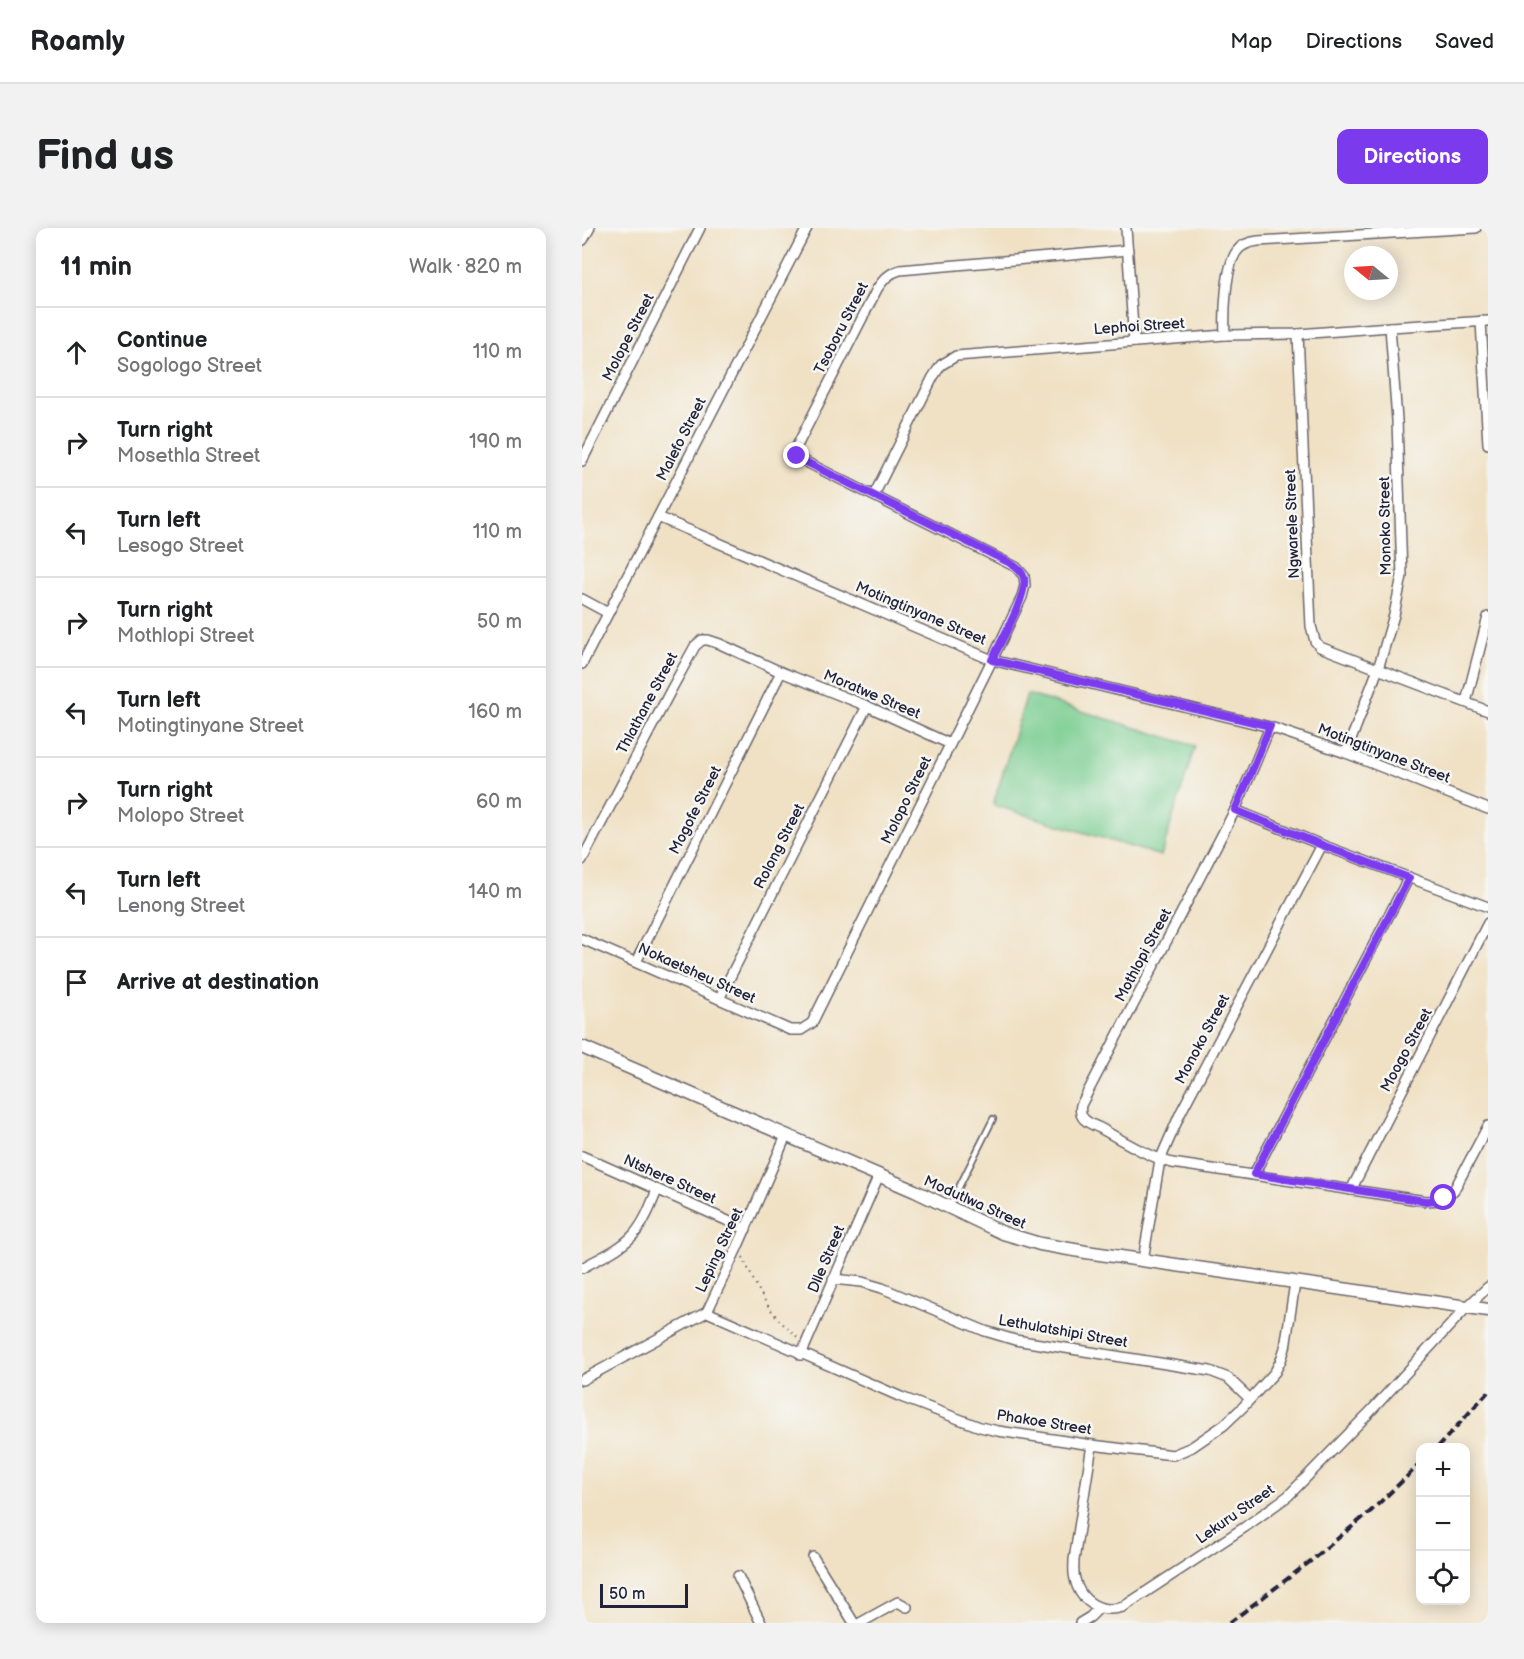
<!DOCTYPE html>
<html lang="en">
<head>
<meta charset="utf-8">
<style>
  body { margin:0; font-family:"Balsamiq Sans",sans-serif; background:#f2f2f2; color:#202124 }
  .controls { position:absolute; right:18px; bottom:18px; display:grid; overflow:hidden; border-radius:12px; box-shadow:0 3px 15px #0003 }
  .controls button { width:54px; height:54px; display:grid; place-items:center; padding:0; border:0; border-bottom:2px solid #e0e0e0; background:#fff; color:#202124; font:30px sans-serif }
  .compass { position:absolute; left:762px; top:18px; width:54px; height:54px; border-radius:50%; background:#fff; box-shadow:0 3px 15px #0003; rotate:288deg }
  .scale { position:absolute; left:18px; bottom:15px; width:88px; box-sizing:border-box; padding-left:6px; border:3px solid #22223b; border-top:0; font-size:16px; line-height:21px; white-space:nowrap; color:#22223b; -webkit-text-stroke:4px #f6f6f2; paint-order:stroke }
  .stop { position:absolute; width:18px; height:18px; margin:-14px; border:4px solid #7c3aed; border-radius:50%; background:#fff }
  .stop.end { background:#7c3aed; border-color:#fff; box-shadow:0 2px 6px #0008 }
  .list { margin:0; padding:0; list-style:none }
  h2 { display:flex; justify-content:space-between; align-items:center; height:78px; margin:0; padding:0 24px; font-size:26px }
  h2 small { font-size:20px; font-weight:400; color:#757577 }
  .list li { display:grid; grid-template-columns:39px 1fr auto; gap:18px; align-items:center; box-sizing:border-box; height:90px; padding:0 24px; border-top:2px solid #e0e0e0 }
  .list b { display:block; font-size:22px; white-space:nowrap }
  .list p { margin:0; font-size:20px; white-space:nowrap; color:#757577 }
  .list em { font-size:20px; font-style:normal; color:#757577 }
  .icon { flex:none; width:33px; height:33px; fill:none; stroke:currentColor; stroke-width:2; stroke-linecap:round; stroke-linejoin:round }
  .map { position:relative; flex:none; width:906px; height:1395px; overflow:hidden; border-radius:12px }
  header { display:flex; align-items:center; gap:36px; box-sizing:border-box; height:84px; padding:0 30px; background:#fff; border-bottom:2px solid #e0e0e0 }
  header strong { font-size:28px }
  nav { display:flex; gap:33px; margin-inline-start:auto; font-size:21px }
  .intro { display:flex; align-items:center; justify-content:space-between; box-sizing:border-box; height:144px; padding:0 36px }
  h1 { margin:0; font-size:42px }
  .button { padding:15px 27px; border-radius:12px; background:#7c3aed; color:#fff; font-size:21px; font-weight:700 }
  main { display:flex; gap:36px; padding:0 36px }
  aside { flex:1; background:#fff; border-radius:12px; box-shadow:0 3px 15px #0003 }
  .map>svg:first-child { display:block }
</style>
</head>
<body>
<header>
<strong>Roamly</strong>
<nav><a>Map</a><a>Directions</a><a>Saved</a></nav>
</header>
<div class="intro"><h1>Find us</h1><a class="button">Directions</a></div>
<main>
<aside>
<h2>11 min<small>Walk · 820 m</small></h2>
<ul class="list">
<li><svg class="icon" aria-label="ahead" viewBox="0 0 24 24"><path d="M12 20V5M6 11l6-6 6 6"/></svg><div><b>Continue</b><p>Sogologo Street</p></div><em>110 m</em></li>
<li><svg class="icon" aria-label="right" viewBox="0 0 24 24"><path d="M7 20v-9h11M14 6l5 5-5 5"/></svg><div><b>Turn right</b><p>Mosethla Street</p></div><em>190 m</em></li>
<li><svg class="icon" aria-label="left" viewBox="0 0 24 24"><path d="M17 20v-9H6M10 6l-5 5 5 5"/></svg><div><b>Turn left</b><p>Lesogo Street</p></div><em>110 m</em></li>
<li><svg class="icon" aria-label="right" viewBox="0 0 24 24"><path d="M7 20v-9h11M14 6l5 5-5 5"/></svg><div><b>Turn right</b><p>Mothlopi Street</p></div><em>50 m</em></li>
<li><svg class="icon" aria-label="left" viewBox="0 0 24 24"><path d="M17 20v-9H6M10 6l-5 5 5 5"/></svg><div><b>Turn left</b><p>Motingtinyane Street</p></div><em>160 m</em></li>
<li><svg class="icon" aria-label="right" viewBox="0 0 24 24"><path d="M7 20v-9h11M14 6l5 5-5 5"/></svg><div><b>Turn right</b><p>Molopo Street</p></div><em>60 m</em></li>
<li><svg class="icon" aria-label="left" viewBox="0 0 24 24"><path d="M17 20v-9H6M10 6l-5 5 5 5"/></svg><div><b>Turn left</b><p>Lenong Street</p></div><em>140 m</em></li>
<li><svg class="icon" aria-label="arrive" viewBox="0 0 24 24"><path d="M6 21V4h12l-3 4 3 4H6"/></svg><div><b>Arrive at destination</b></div></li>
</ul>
</aside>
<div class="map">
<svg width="906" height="1395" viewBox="0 0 906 1395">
  <rect width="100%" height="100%" fill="#f6f6f2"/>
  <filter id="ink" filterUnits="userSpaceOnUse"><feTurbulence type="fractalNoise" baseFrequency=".0167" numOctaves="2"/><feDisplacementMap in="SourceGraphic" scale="12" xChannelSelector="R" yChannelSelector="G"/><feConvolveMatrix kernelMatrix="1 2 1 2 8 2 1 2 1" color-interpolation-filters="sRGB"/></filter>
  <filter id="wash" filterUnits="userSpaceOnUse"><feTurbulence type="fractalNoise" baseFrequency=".008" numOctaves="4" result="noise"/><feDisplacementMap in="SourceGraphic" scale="24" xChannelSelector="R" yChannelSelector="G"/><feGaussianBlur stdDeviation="1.35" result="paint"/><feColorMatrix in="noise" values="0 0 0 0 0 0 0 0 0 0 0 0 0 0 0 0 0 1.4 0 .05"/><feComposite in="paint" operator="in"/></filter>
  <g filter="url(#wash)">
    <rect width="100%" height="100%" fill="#f0e1c4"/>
    <!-- green -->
    <polygon fill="#79cd90" stroke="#4e7866" stroke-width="1.5" points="445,466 613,518 579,628 411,577"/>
  </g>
  <g filter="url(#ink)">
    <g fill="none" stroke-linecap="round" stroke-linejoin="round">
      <!-- service casing -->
      <g stroke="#6a656b" stroke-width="8">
        <polyline id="service" points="368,977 411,891"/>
      </g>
      <!-- minor casing -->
      <g stroke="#6a656b" stroke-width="12">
        <g id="minor">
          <polyline points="544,0 552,114"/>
          <polyline points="899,93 906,216"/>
          <polyline points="716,106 729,398 733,413 738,419 906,483"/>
          <path d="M643,107C642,87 643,39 655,23C660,16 668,14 676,13L894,0"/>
          <polyline points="0,233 118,0"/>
          <polyline points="292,267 351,149 359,137 374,128 643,107 716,106 808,99 906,93"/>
          <polyline points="76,289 410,432 688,499 764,525 906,581"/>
          <polyline points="0,371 26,385"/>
          <polyline points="0,436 225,0"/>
          <polyline points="884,474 906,389"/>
          <path d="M688,499L672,538L653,582L499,877C498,882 498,887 502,891C506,895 513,898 518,900C541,913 565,928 590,935L844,973L858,972L872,962L906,898"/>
          <polyline points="764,525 796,441 812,387 820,348 815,192 808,99"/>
          <polyline points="653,582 740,617 906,679"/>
          <polyline points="0,632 89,462 113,418 120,412 126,412 138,416 199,444 285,478 368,516"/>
          <path d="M0,711L208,802H219L230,795L410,432L440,369L443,357L442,348L434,339L222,233L215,228V218L295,61C301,52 307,45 318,42L546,22"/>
          <polyline points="54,734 199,444"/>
          <polyline points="137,771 285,478"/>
          <polyline points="0,928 164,1001"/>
          <polyline points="672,946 827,649"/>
          <polyline points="769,962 906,695"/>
          <polyline points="561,1032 578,932 599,884 740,617"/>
          <path d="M0,1040C17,1030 40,1021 53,1005C63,993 69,977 75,962"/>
          <polyline points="251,1051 280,1054 300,1060 403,1103 433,1112 628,1143 646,1150 668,1171"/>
          <polyline points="125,1084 319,1169 398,1199 416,1203 510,1217 591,1227 610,1219 642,1197 661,1179 693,1144 699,1132 703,1120 713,1055"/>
          <polyline points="219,1127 297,947"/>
          <polyline points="0,1152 125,1084 156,1018 204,908"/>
          <path d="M510,1217L492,1332C492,1338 491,1345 493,1351C498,1374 519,1386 541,1379L663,1299L706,1268L787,1185L885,1079L906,1059"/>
          <polyline points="231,1329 272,1395"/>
          <polyline points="156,1348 179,1395"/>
          <polyline points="278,1395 316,1374 325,1379"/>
          <polyline points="498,1395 508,1389 517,1380"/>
        </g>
      </g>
      <!-- tertiary casing -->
      <g stroke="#6a656b" stroke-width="15">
        <g id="tertiary">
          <polyline points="0,11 6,0"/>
          <polyline points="0,819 333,963 421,1005 458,1016 504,1024 906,1082"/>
        </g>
      </g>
      <!-- path -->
      <path stroke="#6a656b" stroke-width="2" stroke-dasharray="1.5 4.5" stroke-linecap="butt" d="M161,1029C171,1052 182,1076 199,1094C205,1100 211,1104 216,1110"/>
      <!-- service -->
      <use href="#service" stroke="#fff" stroke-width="4.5"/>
      <!-- minor -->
      <use href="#minor" stroke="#fff" stroke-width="9"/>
      <!-- tertiary -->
      <use href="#tertiary" stroke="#fff" stroke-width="12"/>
      <!-- rail -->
      <g stroke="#22223b" stroke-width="4" stroke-dasharray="9 4.5" stroke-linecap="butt">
        <polyline points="855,1220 906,1164"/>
        <polyline points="647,1395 725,1336 789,1283 838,1236"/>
      </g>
    </g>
  </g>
  <g fill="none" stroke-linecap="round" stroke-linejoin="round" filter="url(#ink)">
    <!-- route -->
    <path stroke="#7c3aed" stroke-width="8" d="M215,228L222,233L430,336C435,340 440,343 442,350C446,366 418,415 410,432L688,498L672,538L653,582L740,617L827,650L672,946L844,973L858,972L862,970"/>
  </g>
  <g text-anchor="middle" stroke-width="5" stroke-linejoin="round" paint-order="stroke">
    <!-- street labels -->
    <g font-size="15" fill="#22223b" stroke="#f6f6f2">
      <text transform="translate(557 98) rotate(-4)" y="5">Lephoi Street</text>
      <text transform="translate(259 100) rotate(-63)" y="5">Tsoboru Street</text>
      <text transform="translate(46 109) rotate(-63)" y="5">Molope Street</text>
      <text transform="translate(99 211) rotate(-63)" y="5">Malefo Street</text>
      <text transform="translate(710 296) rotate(-92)" y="5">Ngwarele Street</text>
      <text transform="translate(803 298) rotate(-91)" y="5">Monoko Street</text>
      <text transform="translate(339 385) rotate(23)" y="5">Motingtinyane Street</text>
      <text transform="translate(290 466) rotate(23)" y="5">Moratwe Street</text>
      <text transform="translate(65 475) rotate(-62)" y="5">Thlathane Street</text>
      <text transform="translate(802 525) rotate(21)" y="5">Motingtinyane Street</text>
      <text transform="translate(324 572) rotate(-64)" y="5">Molopo Street</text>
      <text transform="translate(113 582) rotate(-63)" y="5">Mogofe Street</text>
      <text transform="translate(197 618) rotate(-63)" y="5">Rolong Street</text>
      <text transform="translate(561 727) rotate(-62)" y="5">Mothlopi Street</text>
      <text transform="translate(115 745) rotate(24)" y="5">Nokaetsheu Street</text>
      <text transform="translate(620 811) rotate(-62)" y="5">Monoko Street</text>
      <text transform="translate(824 822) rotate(-62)" y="5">Moogo Street</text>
      <text transform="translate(88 951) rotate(24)" y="5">Ntshere Street</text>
      <text transform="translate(393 974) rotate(24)" y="5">Modutlwa Street</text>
      <text transform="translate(137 1022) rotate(-65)" y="5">Leping Street</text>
      <text transform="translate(244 1031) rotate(-67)" y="5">Dlle Street</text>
      <text transform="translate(481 1103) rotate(10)" y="5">Lethulatshipi Street</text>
      <text transform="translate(462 1194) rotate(9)" y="5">Phakoe Street</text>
      <text transform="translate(653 1286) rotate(-35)" y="5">Lekuru Street</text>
    </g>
  </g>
</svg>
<div class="controls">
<button>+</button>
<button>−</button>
<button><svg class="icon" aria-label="locate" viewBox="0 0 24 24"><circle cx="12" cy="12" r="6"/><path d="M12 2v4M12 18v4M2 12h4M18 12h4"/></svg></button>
</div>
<svg class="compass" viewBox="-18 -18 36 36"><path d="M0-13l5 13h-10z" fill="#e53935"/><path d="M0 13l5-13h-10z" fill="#757577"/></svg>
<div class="scale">50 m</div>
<div class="stop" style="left:862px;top:970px"></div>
<div class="stop end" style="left:215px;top:228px"></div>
</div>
</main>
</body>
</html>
